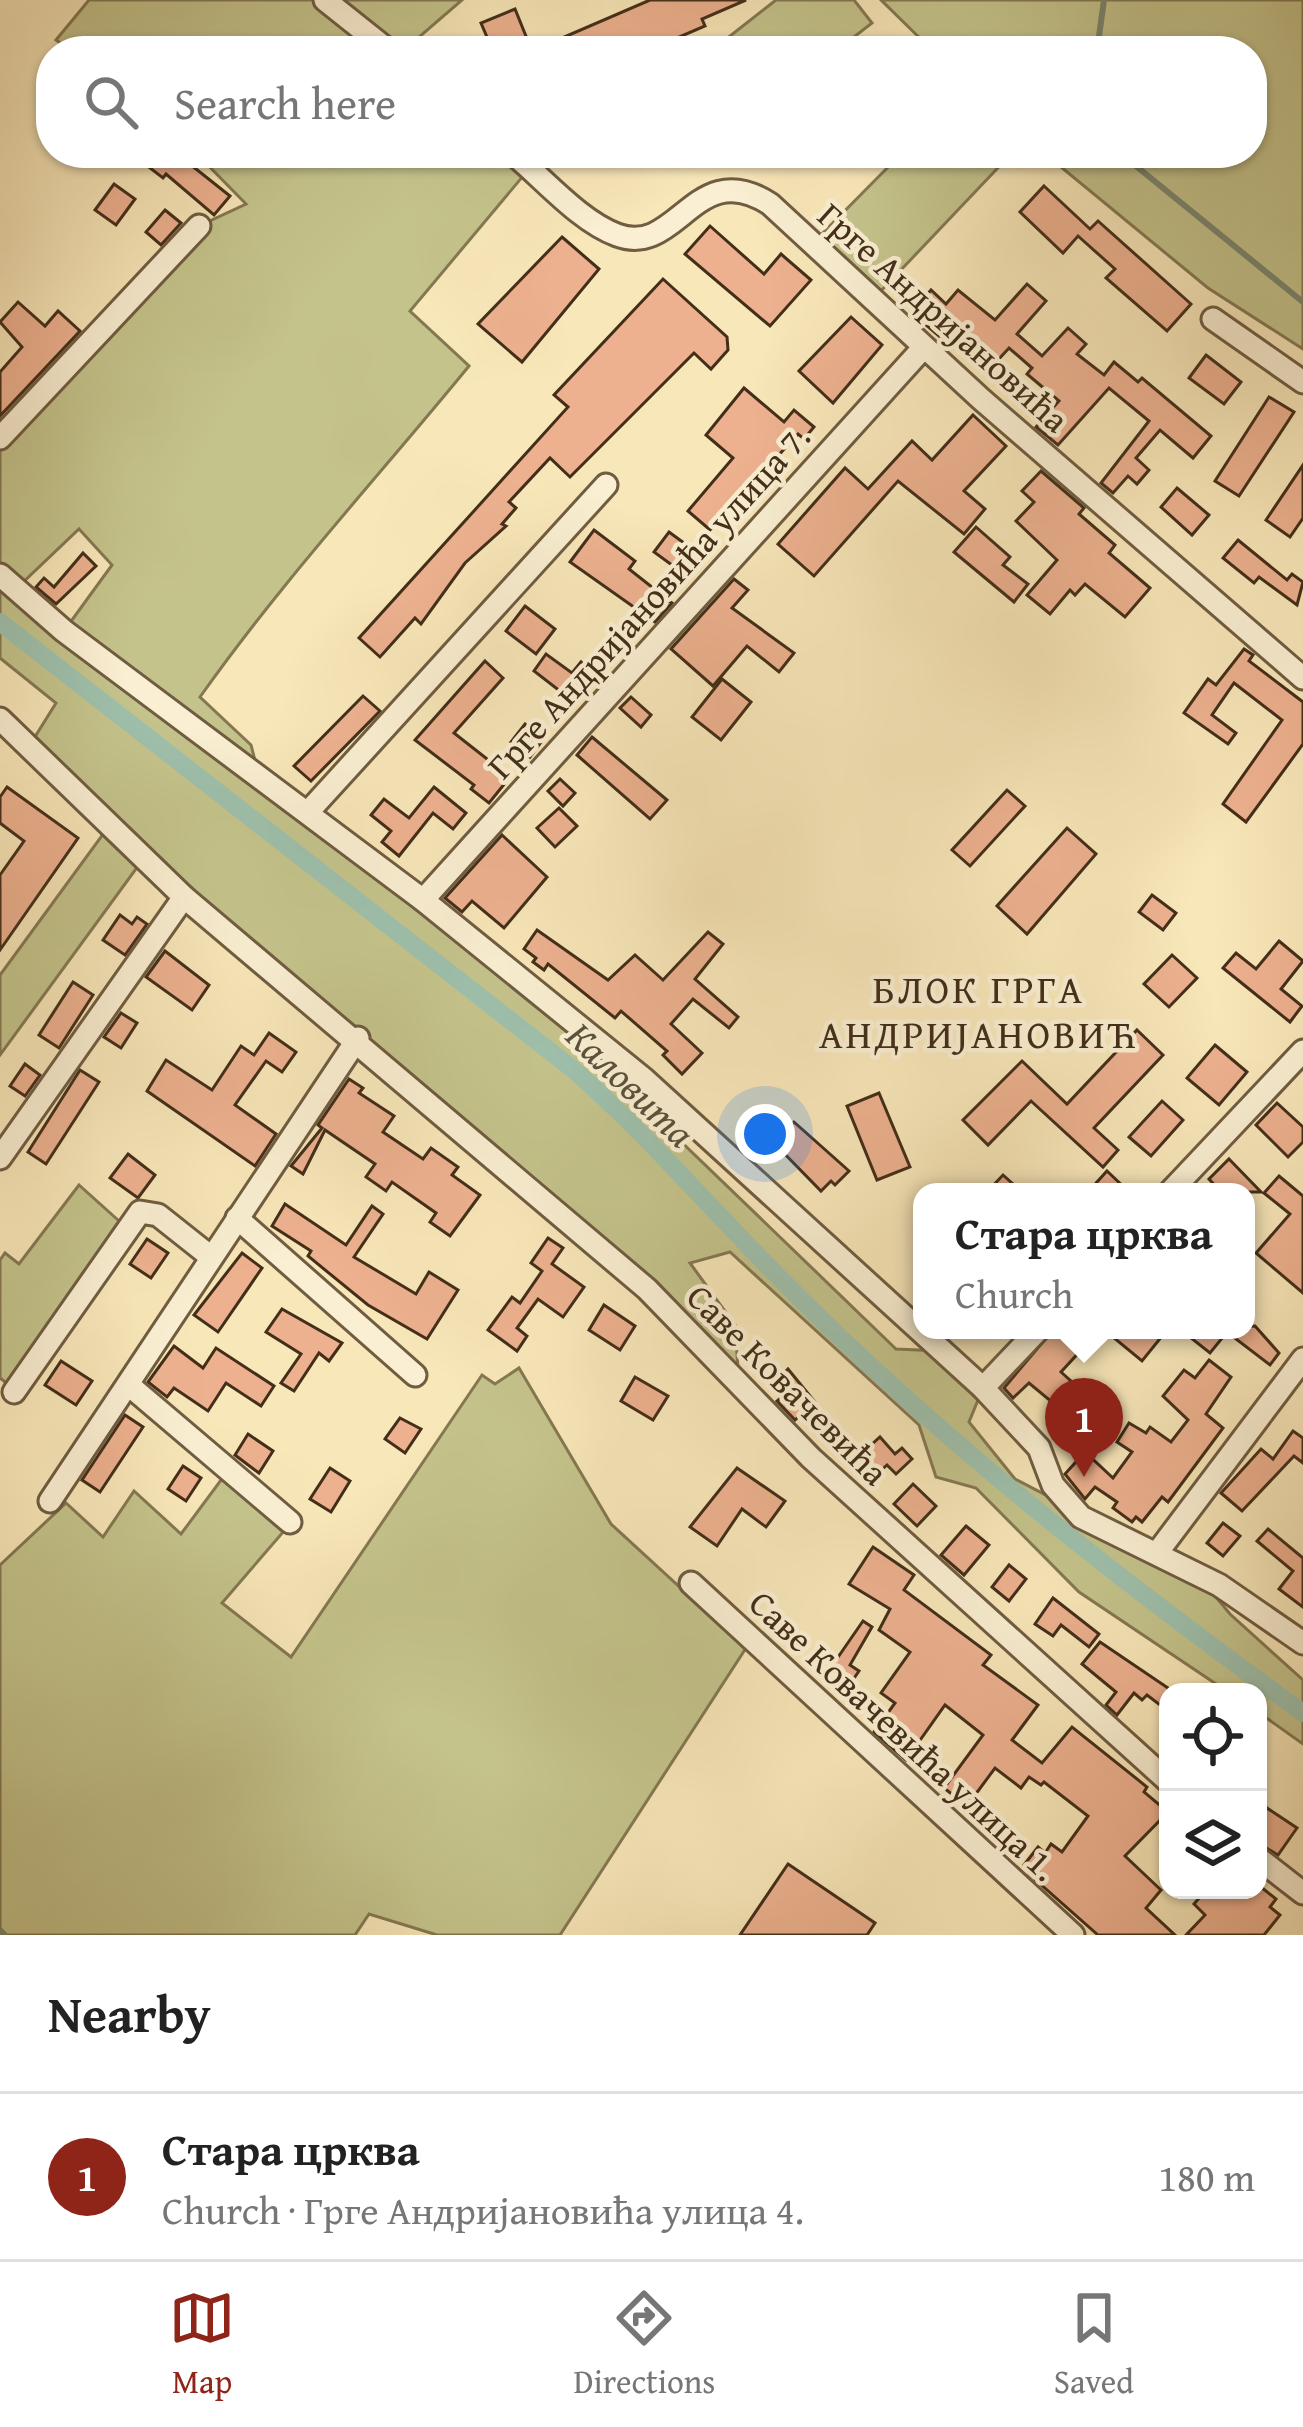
<!DOCTYPE html>
<html lang="en">
<head>
<meta charset="utf-8">
<style>
  body { margin:0; font-family:"Gentium Book Plus",serif; background:#f6f6f6; color:#222 }
  .controls { position:absolute; right:36px; bottom:36px; display:grid; overflow:hidden; border-radius:24px; box-shadow:0 3px 9px #0004 }
  .controls button { width:108px; height:108px; display:grid; place-items:center; padding:0; border:0; border-bottom:3px solid #e0e0e0; background:#fff; color:#222; font:60px sans-serif }
  .you { position:absolute; left:765px; top:1134px; width:42px; height:42px; margin:-30px; border:9px solid #fff; border-radius:50%; background:#1a73e8; box-shadow:0 0 0 18px #1a73e833 }
  .badge { display:grid; place-items:center; width:78px; height:78px; border-radius:50%; background:#8f2418; color:#fff; font-size:39px; font-weight:700 }
  .pin { position:absolute; translate:-50% -99px; filter:drop-shadow(0 3px 6px #0008) }
  .pin::after { content:''; position:absolute; top:63px; width:42px; height:36px; background:inherit; clip-path:polygon(0 0,100% 0,50% 100%) }
  .popup { position:absolute; left:913px; top:1183px; width:342px; height:156px; box-sizing:border-box; display:grid; place-content:center; border-radius:24px; background:#fff; filter:drop-shadow(0 3px 9px #0005); font-size:39px; white-space:nowrap; color:#767676 }
  .popup b { font-size:45px; color:#222 }
  .popup::after { content:''; position:absolute; left:50%; top:100%; margin-left:-24px; border:24px solid transparent; border-top-color:#fff }
  .list { margin:0; padding:0; list-style:none }
  h2 { display:flex; justify-content:space-between; align-items:center; height:156px; margin:0; padding:0 48px; font-size:51px }
  h2 small { font-size:39px; font-weight:400; color:#767676 }
  .list li { display:grid; grid-template-columns:78px 1fr auto; gap:36px; align-items:center; box-sizing:border-box; height:168px; padding:0 48px; border-top:3px solid #e0e0e0 }
  .list b { display:block; font-size:45px; white-space:nowrap }
  .list p { margin:0; font-size:39px; white-space:nowrap; color:#767676 }
  .list em { font-size:39px; font-style:normal; color:#767676 }
  .icon { flex:none; width:66px; height:66px; fill:none; stroke:currentColor; stroke-width:2; stroke-linecap:round; stroke-linejoin:round }
  .map { position:relative; flex:none; width:1303px; height:1935px; overflow:hidden }
  .search { position:absolute; background:#fff; box-shadow:0 3px 9px #0004; left:36px; right:36px; top:36px; height:132px; display:flex; align-items:center; gap:30px; box-sizing:border-box; padding:0 42px; border-radius:48px; color:#767676; font-size:45px }
  .sheet { height:324px; background:#fff }
  nav { display:flex; justify-content:space-around; align-items:center; box-sizing:border-box; height:168px; border-top:3px solid #e0e0e0; background:#fff; font-size:33px; color:#767676 }
  nav a { display:grid; justify-items:center; gap:6px }
  nav .on { color:#8f2418 }
  .map>svg:first-child { display:block }
</style>
</head>
<body>
<div class="map">
<svg width="1303" height="1935" viewBox="0 0 1303 1935">
  <rect width="100%" height="100%" fill="#f8e7b9"/>
  <filter id="stains"><feTurbulence type="fractalNoise" baseFrequency=".00167" numOctaves="4"/><feColorMatrix values="0 0 0 0 .2 0 0 0 0 .09 0 0 0 0 .02 0 0 0 .5 -.17"/></filter>
  <radialGradient id="worn" r=".72"><stop offset=".6" stop-color="#630" stop-opacity="0"/><stop offset="1" stop-color="#630" stop-opacity=".3"/></radialGradient>
  <!-- green -->
  <g fill="#c4c38b" stroke="#847852" stroke-width="3" fill-rule="evenodd">
    <polygon points="89,0 462,0 403,51 72,51 56,40"/>
    <polygon points="776,0 854,0 872,23 836,51 742,51 730,36"/>
    <polygon points="881,0 1303,0 1303,349 1208,288 1044,153 1252,153 1252,51 933,51"/>
    <path d="M196,153H523L534,163L410,311L469,366C379,476 282,581 200,697L251,745L259,776L637,1074L670,1131L896,1349L941,1351L983,1388L969,1422L1015,1479L1196,1573L1230,1614L1303,1680V1744L1258,1712V1692H1228L1079,1592L976,1488L936,1477L919,1425L730,1252L690,1263L735,1325L739,1383L237,940L33,740L56,703L0,658V438L199,226L246,204ZM79,529L112,565L64,631L16,589Z"/>
    <polygon points="902,153 1012,153 880,292 820,236"/>
    <polygon points="109,826 144,858 0,1055 0,975"/>
    <polygon points="79,1185 119,1221 9,1385 0,1378 0,1260 5,1253 19,1264"/>
    <polygon points="519,1368 611,1524 746,1648 560,1935 437,1935 369,1914 355,1935 0,1935 0,1565 66,1503 103,1537 134,1491 181,1534 227,1472 290,1524 222,1603 291,1657 482,1375 495,1384"/>
  </g>
  <g fill="none" stroke-linecap="round" stroke-linejoin="round">
    <!-- stream -->
    <g stroke="#7a8671" stroke-width="6">
      <polyline points="1097,51 1104,0"/>
      <polyline points="1120,153 1303,302"/>
      <polyline points="0,1930 5,1935"/>
    </g>
    <!-- canal -->
    <path stroke="#9ec0ac" stroke-width="18" d="M0,622L574,1070C643,1131 702,1199 766,1264C929,1432 1114,1576 1303,1713"/>
  </g>
  <!-- building -->
  <g fill="#edb18f" stroke="#432e19" stroke-width="3">
    <polygon points="650,0 746,0 702,19 705,26 647,51 493,51 481,23 515,9 532,51"/>
    <polygon points="147,153 176,153 230,196 214,215 166,174 163,178 141,161"/>
    <polygon points="114,184 135,199 116,225 95,210"/>
    <polygon points="1044,186 1090,229 1098,221 1191,304 1167,331 1106,278 1115,269 1078,236 1063,253 1020,212"/>
    <polygon points="165,210 181,223 161,245 146,232"/>
    <polygon points="710,226 764,274 781,254 811,280 770,326 685,254"/>
    <polygon points="562,237 599,269 522,362 478,324"/>
    <polygon points="663,279 727,337 728,350 711,369 694,353 570,477 550,458 509,502 516,508 502,524 506,526 465,563 421,624 415,618 380,657 359,638 568,407 554,395"/>
    <polygon points="1027,284 1046,301 1017,334 1042,356 1068,328 1086,344 1077,354 1104,375 1114,362 1138,382 1142,378 1211,436 1193,458 1160,430 1136,458 1149,470 1137,484 1128,476 1113,493 1101,483 1149,421 1109,388 1058,445 1036,427 1059,401 1027,374 1032,368 1009,348 998,360 966,333 953,348 912,313 931,290 946,304 958,290 995,320"/>
    <polygon points="18,302 45,326 58,311 80,331 0,416 0,372 22,347 0,322"/>
    <polygon points="851,317 882,345 833,403 799,371"/>
    <polygon points="1206,355 1241,382 1224,404 1189,378"/>
    <polygon points="744,388 784,422 794,410 814,427 804,439 798,434 710,530 688,511 733,458 706,435"/>
    <polygon points="1269,397 1294,412 1239,496 1215,481"/>
    <polygon points="973,415 1006,446 964,491 985,509 964,534 898,481 814,576 778,544 845,468 868,489 912,441 932,460"/>
    <polygon points="1303,465 1303,518 1290,537 1266,520"/>
    <polygon points="1041,471 1084,508 1079,514 1115,545 1109,553 1150,588 1125,617 1085,584 1075,595 1070,590 1050,614 1027,595 1057,560 1016,521 1034,502 1022,491"/>
    <polygon points="1177,488 1209,515 1192,535 1161,507"/>
    <polygon points="976,527 1010,557 1003,565 1028,584 1014,602 954,552"/>
    <polygon points="594,530 635,561 629,569 672,603 655,622 570,562"/>
    <polygon points="669,532 695,551 680,571 654,552"/>
    <polygon points="1238,540 1287,580 1292,574 1303,582 1297,605 1259,577 1254,583 1223,558"/>
    <polygon points="83,553 96,566 56,604 36,587 44,578 54,587"/>
    <polygon points="734,579 748,590 732,608 794,653 779,672 747,646 713,686 671,649"/>
    <polygon points="525,606 555,629 536,654 506,631"/>
    <polygon points="620,630 631,638 574,702 534,671 546,654 572,673 581,662 589,669"/>
    <polygon points="1244,649 1253,655 1249,661 1303,702 1303,744 1246,822 1223,804 1282,720 1234,683 1212,715 1236,733 1228,744 1184,713 1208,679 1216,685"/>
    <polygon points="485,661 503,678 454,733 510,777 489,803 471,789 474,785 415,740"/>
    <polygon points="722,679 751,702 721,740 692,717"/>
    <polygon points="363,696 380,711 311,781 294,766"/>
    <polygon points="631,697 651,715 641,727 620,708"/>
    <polygon points="525,724 544,738 530,757 511,742"/>
    <polygon points="592,737 667,800 650,819 577,755"/>
    <polygon points="560,779 575,793 563,806 548,791"/>
    <polygon points="7,787 78,838 0,950 0,875 24,841 0,823 0,797"/>
    <polygon points="434,787 466,813 453,829 433,813 399,856 382,842 391,831 371,815 384,799 409,818"/>
    <polygon points="1007,790 1025,806 970,866 952,850"/>
    <polygon points="559,808 577,826 555,847 537,828"/>
    <polygon points="1067,828 1096,854 1027,934 997,906"/>
    <polygon points="502,835 547,877 504,928 472,901 462,912 445,898"/>
    <polygon points="1152,895 1176,913 1163,930 1139,912"/>
    <polygon points="120,915 132,924 137,917 147,924 125,955 103,940"/>
    <polygon points="537,930 608,980 635,955 663,980 708,932 723,944 695,979 738,1017 729,1028 693,999 671,1024 702,1053 682,1074 663,1055 667,1051 621,1011 615,1018 548,964 544,970 533,962 536,958 524,949"/>
    <polygon points="1279,941 1303,961 1281,989 1302,1006 1290,1022 1223,968 1236,953 1256,969"/>
    <polygon points="165,951 209,985 192,1010 146,977"/>
    <polygon points="1172,955 1197,978 1169,1007 1144,984"/>
    <polygon points="73,982 93,995 59,1048 39,1035"/>
    <polygon points="121,1013 137,1023 121,1048 104,1037"/>
    <polygon points="1137,1030 1163,1055 1094,1128 1118,1150 1103,1167 1031,1101 988,1145 963,1120 1022,1061 1067,1104"/>
    <polygon points="269,1033 296,1052 282,1072 266,1061 235,1105 276,1134 255,1166 147,1091 166,1060 212,1090 241,1046 254,1055"/>
    <polygon points="1215,1045 1247,1072 1219,1105 1187,1078"/>
    <polygon points="25,1064 40,1075 25,1096 10,1086"/>
    <polygon points="80,1070 99,1082 46,1164 28,1152"/>
    <polygon points="349,1079 363,1088 359,1093 394,1116 383,1132 423,1159 431,1148 458,1167 452,1175 480,1195 450,1236 430,1222 436,1213 392,1182 386,1191 366,1177 375,1164 325,1130 303,1174 291,1166 322,1128 318,1125"/>
    <polygon points="879,1093 910,1167 877,1180 847,1106"/>
    <polygon points="1162,1101 1183,1120 1151,1156 1129,1137"/>
    <polygon points="1277,1103 1303,1127 1303,1142 1288,1157 1256,1125"/>
    <polygon points="794,1122 849,1171 835,1185 831,1181 821,1191 774,1143"/>
    <polygon points="128,1154 155,1175 138,1198 110,1178"/>
    <polygon points="1229,1159 1261,1192 1221,1192 1209,1179"/>
    <polygon points="1107,1171 1129,1192 1088,1192"/>
    <polygon points="1003,1175 1022,1192 987,1192"/>
    <polygon points="1279,1176 1303,1196 1303,1293 1256,1253 1290,1214 1264,1193"/>
    <polygon points="285,1204 346,1245 372,1206 383,1214 354,1257 416,1294 429,1272 458,1290 427,1339 368,1305 308,1256 311,1251 272,1226"/>
    <polygon points="548,1238 563,1248 552,1264 584,1287 563,1317 538,1299 517,1328 527,1336 517,1351 488,1330 512,1297 520,1303 542,1271 531,1263"/>
    <polygon points="147,1239 168,1253 151,1278 130,1264"/>
    <polygon points="242,1253 262,1268 218,1332 194,1315"/>
    <polygon points="604,1305 635,1326 620,1350 589,1330"/>
    <polygon points="282,1309 342,1343 329,1361 319,1353 294,1391 281,1383 301,1354 266,1332"/>
    <polygon points="1255,1326 1279,1353 1270,1365 1227,1332 1210,1353 1181,1330"/>
    <polygon points="1053,1330 1167,1330 1142,1361 1107,1332 1090,1353 1084,1347 1061,1372 1083,1392 1065,1413 1029,1383 1013,1398 1004,1388"/>
    <polygon points="174,1346 203,1368 216,1348 274,1386 261,1406 226,1383 208,1411 174,1388 167,1397 148,1382"/>
    <polygon points="1209,1360 1231,1377 1206,1414 1223,1428 1168,1502 1162,1497 1142,1522 1136,1517 1132,1522 1113,1508 1117,1502 1095,1487 1085,1499 1065,1474 1085,1452 1113,1478 1132,1452 1117,1442 1129,1423 1146,1433 1150,1427 1171,1442 1188,1420 1163,1396 1184,1370 1195,1378"/>
    <polygon points="61,1361 92,1381 76,1405 45,1385"/>
    <polygon points="788,1369 815,1402 795,1420 777,1401 786,1393 775,1382"/>
    <polygon points="635,1377 668,1396 653,1420 621,1401"/>
    <polygon points="1080,1414 1101,1431 1078,1458 1058,1441"/>
    <polygon points="125,1415 143,1427 100,1492 82,1480"/>
    <polygon points="400,1418 421,1429 405,1453 385,1439"/>
    <polygon points="1293,1431 1303,1438 1303,1463 1294,1456 1242,1511 1221,1493 1261,1449 1273,1459"/>
    <polygon points="248,1434 273,1451 259,1473 235,1455"/>
    <polygon points="880,1437 895,1454 902,1448 912,1459 896,1474 887,1465 867,1483 850,1464"/>
    <polygon points="183,1466 201,1478 186,1501 168,1489"/>
    <polygon points="330,1468 350,1481 331,1512 310,1499"/>
    <polygon points="737,1468 785,1501 766,1527 742,1509 717,1546 690,1527"/>
    <polygon points="913,1484 936,1506 917,1526 894,1504"/>
    <polygon points="1223,1523 1240,1536 1223,1556 1207,1543"/>
    <polygon points="966,1526 989,1545 964,1575 941,1555"/>
    <polygon points="1268,1529 1303,1558 1303,1607 1279,1589 1293,1571 1257,1541"/>
    <polygon points="873,1547 914,1575 904,1590 991,1655 983,1665 1038,1705 1012,1740 1042,1763 1072,1727 1147,1787 1144,1792 1168,1812 1125,1856 1161,1890 1146,1908 1175,1935 1098,1935 1029,1874 1024,1865 1038,1847 1045,1853 1051,1844 1062,1852 1088,1816 1044,1782 1041,1785 1029,1777 1021,1788 995,1768 967,1806 944,1788 983,1735 945,1705 906,1760 874,1732 895,1703 881,1693 910,1652 879,1630 890,1609 849,1584"/>
    <polygon points="1009,1565 1026,1579 1009,1601 992,1587"/>
    <polygon points="1053,1598 1099,1634 1089,1647 1061,1625 1053,1636 1035,1624"/>
    <polygon points="863,1621 872,1627 850,1665 859,1671 846,1690 825,1676"/>
    <polygon points="1100,1642 1168,1688 1168,1711 1147,1695 1142,1700 1134,1693 1117,1715 1106,1705 1116,1692 1082,1664"/>
    <polygon points="1258,1802 1297,1828 1278,1855 1258,1843"/>
    <polygon points="788,1864 875,1923 867,1935 740,1935"/>
    <polygon points="1261,1887 1276,1899 1270,1907 1280,1915 1264,1935 1186,1935 1205,1915 1194,1904 1206,1890"/>
  </g>
  <g fill="none" stroke-linecap="round" stroke-linejoin="round">
    <!-- minor casing -->
    <g stroke="#705c41" stroke-width="27">
      <g id="minor">
        <polyline points="325,0 389,51"/>
        <path d="M512,153C543,178 579,221 617,235C678,258 695,155 770,204L981,399L1303,678"/>
        <polyline points="1213,319 1303,382"/>
        <polyline points="0,438 199,226"/>
        <polyline points="0,575 64,631 423,900 644,1079 983,1388 1039,1448 1053,1485 1081,1517 1219,1585 1303,1643"/>
        <polyline points="0,719 184,897 647,1289 811,1458 1168,1781"/>
        <polyline points="309,811 606,485"/>
        <polyline points="423,900 924,347"/>
        <polyline points="0,1158 184,897"/>
        <polyline points="1170,1192 1303,1051"/>
        <polyline points="237,1218 415,1375"/>
        <polyline points="130,1386 290,1522"/>
        <polyline points="983,1388 1038,1330"/>
        <polyline points="14,1392 140,1212 158,1215 211,1257"/>
        <polyline points="50,1501 358,1038"/>
        <polyline points="1157,1553 1303,1359"/>
        <polyline points="691,1583 1073,1935"/>
        <polyline points="1258,1858 1303,1893"/>
      </g>
    </g>
    <!-- minor -->
    <use href="#minor" stroke="#faefd2" stroke-width="21"/>
  </g>
  <g text-anchor="middle" stroke-width="9" stroke-linejoin="round" paint-order="stroke">
    <!-- street labels -->
    <g font-size="36" fill="#432e19" stroke="#faefd2">
      <text transform="translate(944 317) rotate(42)" y="13">Грге Андријановића</text>
      <text transform="translate(648 601) rotate(-48)" y="13">Грге Андријановића улица 7.</text>
      <text transform="translate(788 1384) rotate(45)" y="13">Саве Ковачевића</text>
      <text transform="translate(904 1735) rotate(43)" y="13">Саве Ковачевића улица 1.</text>
    </g>
    <!-- neighbourhood labels -->
    <g font-size="39" letter-spacing="3" fill="#432e19" stroke="#faefd2">
      <text x="979" y="1003">БЛОК ГРГА<tspan x="979" dy="45">АНДРИЈАНОВИЋ</tspan></text>
    </g>
    <!-- water labels -->
    <g font-size="39" font-style="italic" fill="#5a523e" stroke="#faefd2">
      <text transform="translate(631 1084) rotate(44)" y="14">Каловита</text>
    </g>
  </g>
  <rect width="100%" height="100%" filter="url(#stains)"/>
  <rect width="100%" height="100%" fill="url(#worn)"/>
</svg>
<div class="controls">
<button><svg class="icon" aria-label="locate" viewBox="0 0 24 24"><circle cx="12" cy="12" r="6"/><path d="M12 2v4M12 18v4M2 12h4M18 12h4"/></svg></button>
<button><svg class="icon" aria-label="layers" viewBox="0 0 24 24"><path d="M12 4l9 5-9 5-9-5zM3 14l9 5 9-5"/></svg></button>
</div>
<div class="you"></div>
<div class="pin badge" style="left:1084px;top:1477px">1</div>
<div class="popup"><b>Стара црква</b>Church</div>
<div class="search"><svg class="icon" aria-label="search" viewBox="0 0 24 24"><circle cx="10" cy="10" r="6"/><path d="M15 15l6 6"/></svg>Search here</div>
</div>
<section class="sheet">
<h2>Nearby<small></small></h2>
<ul class="list">
<li><span class="badge">1</span><div><b>Стара црква</b><p>Church · Грге Андријановића улица 4.</p></div><em>180 m</em></li>
</ul>
</section>
<nav>
<a class="on"><svg class="icon" aria-label="map" viewBox="0 0 24 24"><path d="M3 6l6-2 6 2 6-2v14l-6 2-6-2-6 2zM9 4v14M15 6v14"/></svg>Map</a>
<a><svg class="icon" aria-label="directions" viewBox="0 0 24 24"><path d="M12 3l9 9-9 9-9-9zM9 14v-3h6M13 9l2 2-2 2"/></svg>Directions</a>
<a><svg class="icon" aria-label="saved" viewBox="0 0 24 24"><path d="M7 4h10v16l-5-4-5 4z"/></svg>Saved</a>
</nav>
</body>
</html>
